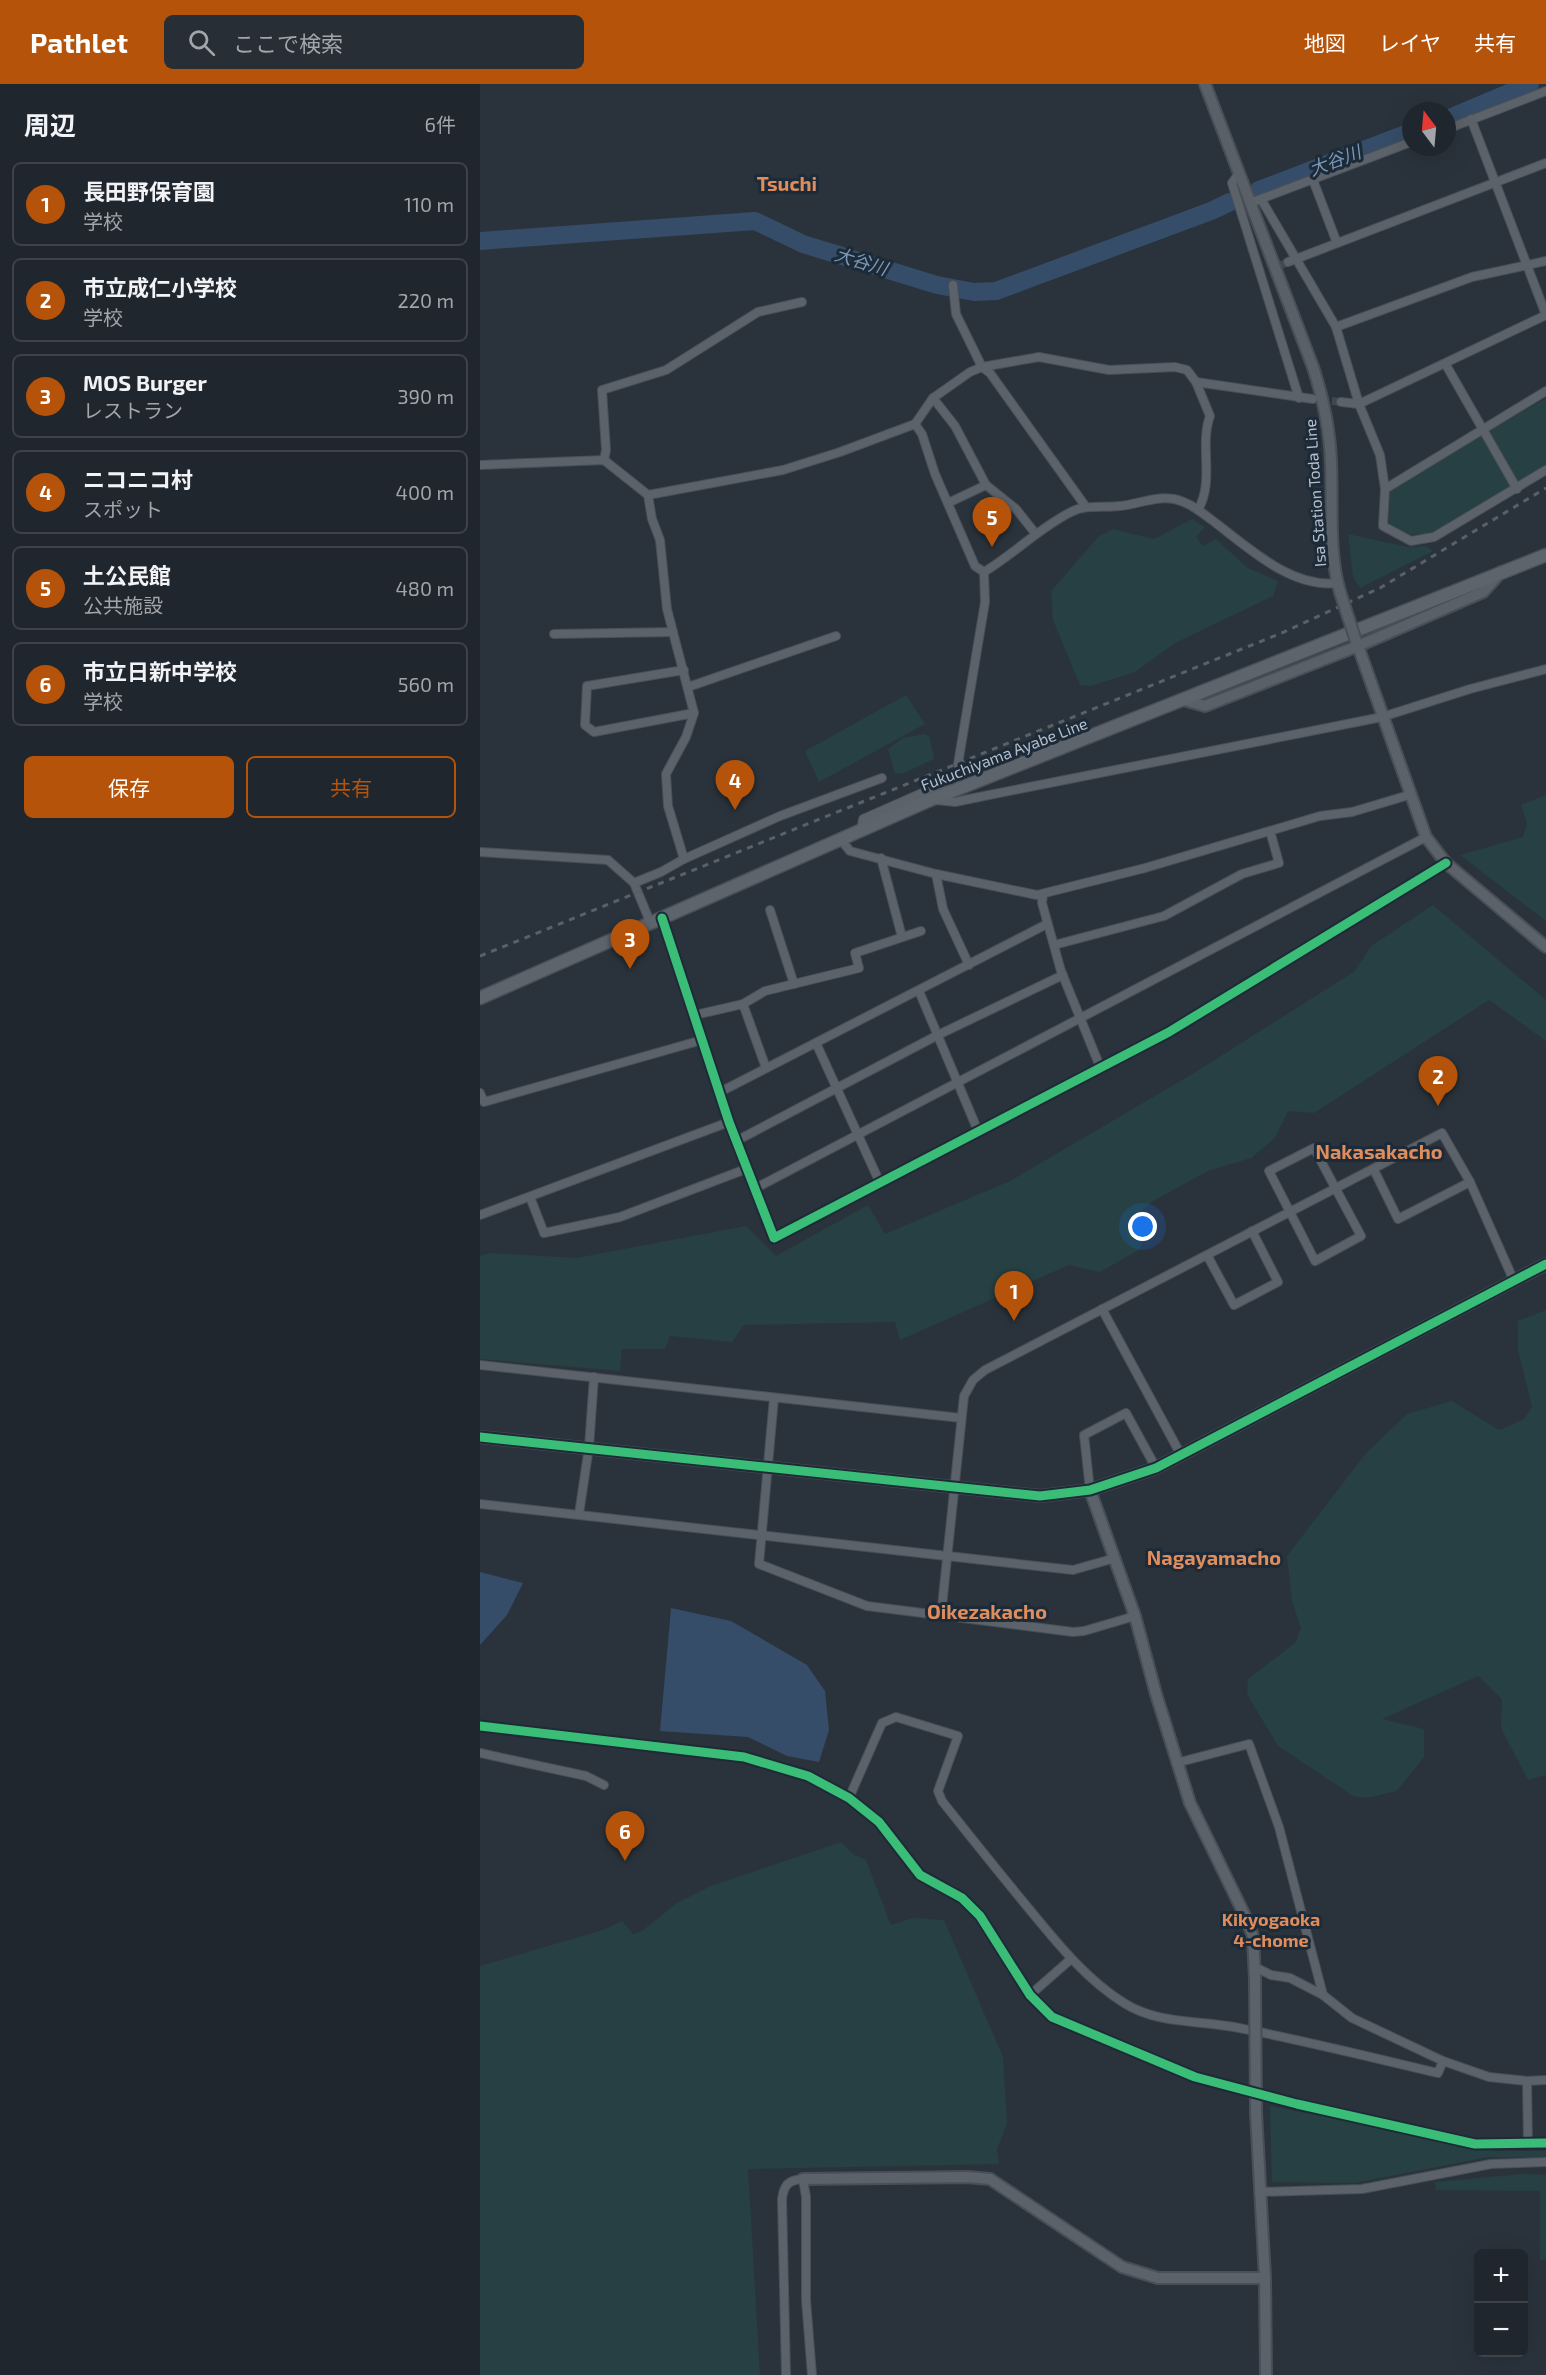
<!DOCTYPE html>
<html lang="ja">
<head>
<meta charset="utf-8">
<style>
  body { margin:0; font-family:"Exo 2","Noto Sans JP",sans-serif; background:#282e35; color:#f1f3f6 }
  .controls { position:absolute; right:18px; bottom:18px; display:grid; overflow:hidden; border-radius:9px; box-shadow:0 6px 24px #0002 }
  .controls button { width:54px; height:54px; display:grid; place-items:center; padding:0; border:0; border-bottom:2px solid #3d4349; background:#20262d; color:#f1f3f6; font:30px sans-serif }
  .compass { position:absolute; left:922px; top:18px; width:54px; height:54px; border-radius:50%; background:#20262d; box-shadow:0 6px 24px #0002; rotate:344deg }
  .you { position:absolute; left:663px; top:1143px; width:21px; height:21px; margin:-15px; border:4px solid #fff; border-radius:50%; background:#1a73e8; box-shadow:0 0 0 9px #1a73e833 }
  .badge { display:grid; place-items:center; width:39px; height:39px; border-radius:50%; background:#b45309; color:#fff; font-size:20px; font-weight:700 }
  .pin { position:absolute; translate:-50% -50px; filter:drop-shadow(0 2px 3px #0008) }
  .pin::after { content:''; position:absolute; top:32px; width:21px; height:18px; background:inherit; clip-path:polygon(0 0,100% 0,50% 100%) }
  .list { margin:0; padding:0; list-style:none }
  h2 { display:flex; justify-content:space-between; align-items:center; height:78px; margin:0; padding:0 24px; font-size:26px }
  h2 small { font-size:20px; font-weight:400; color:#a2a5aa }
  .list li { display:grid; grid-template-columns:39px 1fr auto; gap:18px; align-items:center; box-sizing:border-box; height:84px; margin:0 12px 12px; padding:0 12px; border:2px solid #3d4349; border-radius:9px }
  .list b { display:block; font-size:22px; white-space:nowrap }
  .list p { margin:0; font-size:20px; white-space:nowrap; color:#a2a5aa }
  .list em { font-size:20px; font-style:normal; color:#a2a5aa }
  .actions { display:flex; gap:12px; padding:18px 24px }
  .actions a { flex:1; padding:14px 0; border:2px solid #b45309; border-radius:9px; text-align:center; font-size:21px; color:#b45309 }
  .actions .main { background:#b45309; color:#fff }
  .icon { flex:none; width:33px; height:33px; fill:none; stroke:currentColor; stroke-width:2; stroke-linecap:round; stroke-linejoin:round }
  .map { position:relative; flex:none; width:1066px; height:2291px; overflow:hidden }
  header { display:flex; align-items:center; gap:36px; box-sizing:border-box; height:84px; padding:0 30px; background:#b45309; color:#fff }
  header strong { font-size:28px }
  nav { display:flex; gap:33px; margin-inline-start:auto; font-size:21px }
  .search { width:420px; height:54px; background:#282e35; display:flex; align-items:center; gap:15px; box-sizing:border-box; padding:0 21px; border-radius:9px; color:#a2a5aa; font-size:22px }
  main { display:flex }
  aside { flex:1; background:#20262d }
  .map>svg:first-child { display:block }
</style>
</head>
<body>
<header>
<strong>Pathlet</strong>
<div class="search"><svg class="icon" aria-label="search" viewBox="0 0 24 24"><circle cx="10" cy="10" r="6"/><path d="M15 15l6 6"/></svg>ここで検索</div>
<nav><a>地図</a><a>レイヤ</a><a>共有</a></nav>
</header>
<main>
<aside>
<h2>周辺<small>6件</small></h2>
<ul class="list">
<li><span class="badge">1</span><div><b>長田野保育園</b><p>学校</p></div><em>110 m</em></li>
<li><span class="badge">2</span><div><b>市立成仁小学校</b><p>学校</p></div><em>220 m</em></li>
<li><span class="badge">3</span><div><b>MOS Burger</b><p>レストラン</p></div><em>390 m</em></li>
<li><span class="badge">4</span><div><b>ニコニコ村</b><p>スポット</p></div><em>400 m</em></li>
<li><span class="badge">5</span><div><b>土公民館</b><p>公共施設</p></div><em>480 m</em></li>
<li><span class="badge">6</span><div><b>市立日新中学校</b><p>学校</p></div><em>560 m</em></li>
</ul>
<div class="actions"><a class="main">保存</a><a>共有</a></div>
</aside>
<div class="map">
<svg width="1066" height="2291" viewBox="0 0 1066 2291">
  <rect width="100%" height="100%" fill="#2a333c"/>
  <!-- green -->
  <g fill="#264043">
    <polygon points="1066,314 1066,382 949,451 929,450 909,439 909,406"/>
    <polygon points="712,435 725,443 716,453 723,462 736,455 768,484 798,497 793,512 695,559 655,588 611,602 600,601 573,536 571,507 619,452 633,445 674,455"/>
    <polygon points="868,450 928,463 946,462 953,467 880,504 873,493"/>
    <polygon points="426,611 445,640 339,698 325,667"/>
    <polygon points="444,650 449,652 454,675 424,689 415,690 408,665 423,654"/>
    <polygon points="1066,711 1066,837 980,771 1043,753 1047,739 1041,721"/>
    <polygon points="953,821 1066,916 1066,957 1009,916 834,1029 808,1027 795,1054 771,1074 728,1087 673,1117 662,1126 666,1152 659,1166 620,1188 589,1181 420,1256 415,1238 264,1241 252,1258 190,1252 185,1265 142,1265 140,1287 0,1275 0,1172 10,1169 96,1174 266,1142 296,1172 388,1121 405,1150 530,1097 714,989 875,887 891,862"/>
    <polygon points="1066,1226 1066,1691 1048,1696 1021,1644 1022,1615 998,1592 902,1635 944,1645 944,1673 917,1707 887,1714 873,1712 798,1662 767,1610 768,1595 815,1559 821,1544 812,1517 807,1472 886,1369 927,1330 972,1317 1019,1346 1044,1335 1052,1323 1038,1266 1038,1237"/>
    <polygon points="361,1758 373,1770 386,1776 411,1841 433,1834 464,1836 523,1973 527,2040 517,2065 519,2080 268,2085 280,2291 0,2291 0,1882 123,1846 142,1837 153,1850 162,1847 197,1819 231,1802"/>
    <polygon points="790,2022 1015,2067 1066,2067 1066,2074 1008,2073 875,2099 792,2098"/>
    <polygon points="1043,2090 1066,2091 1066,2176 1060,2176 1060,2107 956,2106 955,2098"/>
  </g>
  <!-- water -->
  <g fill="#354d68">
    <polygon points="0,1488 43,1499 27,1531 0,1561"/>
    <polygon points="191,1524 251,1537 327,1581 345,1607 349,1646 339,1678 307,1672 268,1653 180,1647"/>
  </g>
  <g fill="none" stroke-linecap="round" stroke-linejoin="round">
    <!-- river -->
    <g stroke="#354d68" stroke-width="18">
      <polyline points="967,35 1050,0"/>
      <polyline points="779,106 931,48"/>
      <polyline points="0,157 275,137 323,160 457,201 494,208 516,207 731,127 750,118"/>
    </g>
    <!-- minor-tunnel -->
    <g stroke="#3f4852" stroke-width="8" stroke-dasharray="8 4" stroke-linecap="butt">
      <polyline points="790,186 808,178"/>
      <polyline points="840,316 861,318"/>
    </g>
    <!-- minor casing -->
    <g stroke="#494f56" stroke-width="10">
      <g id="minor">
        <polyline points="991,35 1066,231"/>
        <polyline points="967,45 1066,7"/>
        <polyline points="759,89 752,99 819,314"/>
        <polyline points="833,96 857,159"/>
        <polyline points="781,115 856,243 879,320 900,371 905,405 903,442 931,457 954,453 1066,386"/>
        <polyline points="770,119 931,58"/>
        <polyline points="808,178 1066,79"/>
        <polyline points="473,201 476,230 502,283 510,289 606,423"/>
        <polyline points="856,243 992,193 1066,177"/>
        <polyline points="966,281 1037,405"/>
        <polyline points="716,298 833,315"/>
        <polyline points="453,314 475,342 506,401"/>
        <polyline points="861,318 879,320 1066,231"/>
        <polyline points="435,340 442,350 455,390 495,482 504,488"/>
        <polyline points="124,376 126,366 122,306 186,286 278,228 322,218"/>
        <path d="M0,381L124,376L168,411L303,386L360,368L435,340L453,314L490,288L502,283L559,273L629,286L695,283L707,286L716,298L730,332C719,362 735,396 718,426"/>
        <polyline points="905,405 1066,307"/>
        <polyline points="468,419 506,401 536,425 555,449"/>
        <path d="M504,488C534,470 559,444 591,428C606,420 623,424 640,422C659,420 674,412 694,415C710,418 725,431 737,440C771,466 812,504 857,499"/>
        <polyline points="74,550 193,548"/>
        <polyline points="204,586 107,602 105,641 114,648 214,629"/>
        <polyline points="208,603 356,552"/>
        <polyline points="456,716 475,718 499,713 902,633 990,605 1066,585"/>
        <polyline points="381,747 383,735 476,694 480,686 478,680 505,518 504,488"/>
        <polyline points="361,756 370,767 456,790 557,811 665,784 840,732 872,728 929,711"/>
        <polyline points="0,768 128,776 154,799 171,840"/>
        <polyline points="401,774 422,853"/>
        <polyline points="204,775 300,732 402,694"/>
        <polyline points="456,790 463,825 489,881"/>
        <polyline points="154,799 181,788 204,775 188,722 186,690 206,653 214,629 187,525 180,456 172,435 168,411"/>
        <polyline points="563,810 562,819 581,887 621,985"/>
        <polyline points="290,826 314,900"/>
        <polyline points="182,834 249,1038 294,1154 689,948 966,779"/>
        <polyline points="574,861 684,832 762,790 799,779 790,747"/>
        <polyline points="439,907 498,1047"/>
        <polyline points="263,920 285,907 379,884 375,869 441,847"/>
        <polyline points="215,931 263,920 286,984"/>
        <polyline points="336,959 400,1099"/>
        <polyline points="240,1008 567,840"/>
        <polyline points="0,1009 4,1018 222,956"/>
        <polyline points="256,1057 458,951 583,891"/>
        <polygon points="834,1064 881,1152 835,1177 789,1087"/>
        <polyline points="894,1086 918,1135 990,1098"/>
        <polyline points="274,1105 946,753"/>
        <polyline points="50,1113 64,1149 140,1133 266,1085"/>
        <polyline points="0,1131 249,1038"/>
        <polyline points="727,1171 754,1221 798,1198 772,1147"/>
        <polyline points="622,1225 701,1371"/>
        <polyline points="0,1281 481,1334"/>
        <polyline points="294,1314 279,1480 387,1522 593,1548 604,1547 655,1532"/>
        <polyline points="610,1406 604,1351 646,1329 676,1384"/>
        <polyline points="0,1420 593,1486 635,1474"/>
        <polyline points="99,1430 109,1363 114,1293"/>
        <polyline points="461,1532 484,1312 493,1296 505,1286 962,1049 990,1098 1034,1197"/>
        <polyline points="0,1642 264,1673 328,1692 369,1714 399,1738 440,1791 482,1814 500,1832 550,1911 572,1933 715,1993 817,2020 995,2060 1066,2059"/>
        <polyline points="0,1669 106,1692 124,1701"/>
        <polyline points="696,1679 769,1660 799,1743 843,1911"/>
        <path d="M369,1714L402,1639L416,1633L478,1652L458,1707L462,1717C489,1751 517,1786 545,1820C574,1855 604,1894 644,1919C677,1940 716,1936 754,1943C822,1956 890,1973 958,1989L963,1977"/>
        <polyline points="775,1883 791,1891 810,1894 843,1911 872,1934 963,1977 1009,1993 1047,1997 1066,1996"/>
        <polyline points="550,1911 591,1875"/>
        <polyline points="1047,1997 1048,2058"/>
        <polyline points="779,2108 882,2105 1011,2080 1066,2078"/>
        <path d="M306,2291L302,2115C304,2101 308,2096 323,2095L326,2113V2216L332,2291"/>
      </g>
    </g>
    <!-- tertiary casing -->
    <g stroke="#494f56" stroke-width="14">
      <g id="tertiary">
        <polyline points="878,562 946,753 966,779 1066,863"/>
        <polyline points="0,1353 560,1412 610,1406 676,1384 1066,1180"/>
        <polyline points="610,1406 655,1532 676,1610 710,1719 768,1838 773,1853 775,1896"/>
        <polyline points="776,2028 785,2194 786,2291"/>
        <polyline points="323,2095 487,2093 510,2095 642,2183 678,2194 785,2194"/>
      </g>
    </g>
    <!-- secondary casing -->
    <g stroke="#494f56" stroke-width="14">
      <g id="secondary">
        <path d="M725,0L833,283C843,314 850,346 851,379C853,421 848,467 860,508"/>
        <polyline points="704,616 725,622 878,562 1003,508 1021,488"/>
      </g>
    </g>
    <!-- primary casing -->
    <g stroke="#495058" stroke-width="15">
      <polyline id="primary" points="0,914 450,716 1066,471"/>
    </g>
    <!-- minor -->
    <use href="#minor" stroke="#5c6269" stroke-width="8"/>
    <!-- tertiary -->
    <use href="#tertiary" stroke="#5c6269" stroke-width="10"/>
    <!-- secondary -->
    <use href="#secondary" stroke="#5a6068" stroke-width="10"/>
    <!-- primary -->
    <use href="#primary" stroke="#5e646b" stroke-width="12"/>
    <!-- rail -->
    <polyline stroke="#596068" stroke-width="3" stroke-dasharray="6 6" stroke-linecap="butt" points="0,872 804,548 900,504 1066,404"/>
    <!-- tertiary-bridge casing -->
    <g stroke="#494f56" stroke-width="14" stroke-linecap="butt">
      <polyline id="tertiary-bridge" points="775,1896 776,2028"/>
    </g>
    <!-- secondary-bridge casing -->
    <g stroke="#494f56" stroke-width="14" stroke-linecap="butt">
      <polyline id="secondary-bridge" points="860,508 876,557"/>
    </g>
    <!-- tertiary-bridge -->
    <use href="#tertiary-bridge" stroke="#5c6269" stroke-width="10"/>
    <!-- secondary-bridge -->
    <use href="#secondary-bridge" stroke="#5a6068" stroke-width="10"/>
    <!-- cycleway casing -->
    <g stroke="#1d2a38" stroke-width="13">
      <g id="cycleway">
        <polyline points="182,834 249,1038 294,1154 689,948 966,779"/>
        <polyline points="0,1353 560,1412 610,1406 676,1384 1066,1180"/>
        <polyline points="0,1642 264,1673 328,1692 369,1714 399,1738 440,1791 482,1814 500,1832 550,1911 572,1933 715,1993 817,2020 995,2060 1066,2059"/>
      </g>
    </g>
    <!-- cycleway -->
    <use href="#cycleway" stroke="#3abd76" stroke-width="9"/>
  </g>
  <g text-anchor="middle" stroke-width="6" stroke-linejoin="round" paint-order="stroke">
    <!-- street labels -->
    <g font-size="16" fill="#b5c0cd" stroke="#1d2a38">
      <text transform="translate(835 409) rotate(-94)" y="6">Isa Station Toda Line</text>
      <text transform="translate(524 670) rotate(-21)" y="6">Fukuchiyama Ayabe Line</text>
    </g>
    <!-- water labels -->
    <g font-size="18" font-style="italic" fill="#7a98b7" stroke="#1d2a38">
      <text transform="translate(855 77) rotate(-21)" y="6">大谷川</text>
      <text transform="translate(381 178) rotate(17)" y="6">大谷川</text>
    </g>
    <!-- neighbourhood labels -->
    <g font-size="18" font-weight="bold" fill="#df8d5d" stroke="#1d2a38">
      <text x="791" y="1842">Kikyogaoka<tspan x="791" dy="21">4-chome</tspan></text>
    </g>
    <!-- quarter labels -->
    <g font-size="20" font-weight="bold" fill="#df8d5d" stroke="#1d2a38">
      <text x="307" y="107">Tsuchi</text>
      <text x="899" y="1075">Nakasakacho</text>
      <text x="734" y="1481">Nagayamacho</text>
      <text x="507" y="1535">Oikezakacho</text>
    </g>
  </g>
</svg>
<div class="controls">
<button>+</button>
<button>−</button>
</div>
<svg class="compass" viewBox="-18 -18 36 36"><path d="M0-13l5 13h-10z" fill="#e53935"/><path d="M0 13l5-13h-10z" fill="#a2a5aa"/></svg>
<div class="you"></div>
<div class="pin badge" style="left:534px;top:1237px">1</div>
<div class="pin badge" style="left:958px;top:1022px">2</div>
<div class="pin badge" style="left:150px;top:885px">3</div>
<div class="pin badge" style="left:255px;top:726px">4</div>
<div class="pin badge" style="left:512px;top:463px">5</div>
<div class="pin badge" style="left:145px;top:1777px">6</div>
</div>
</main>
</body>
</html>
